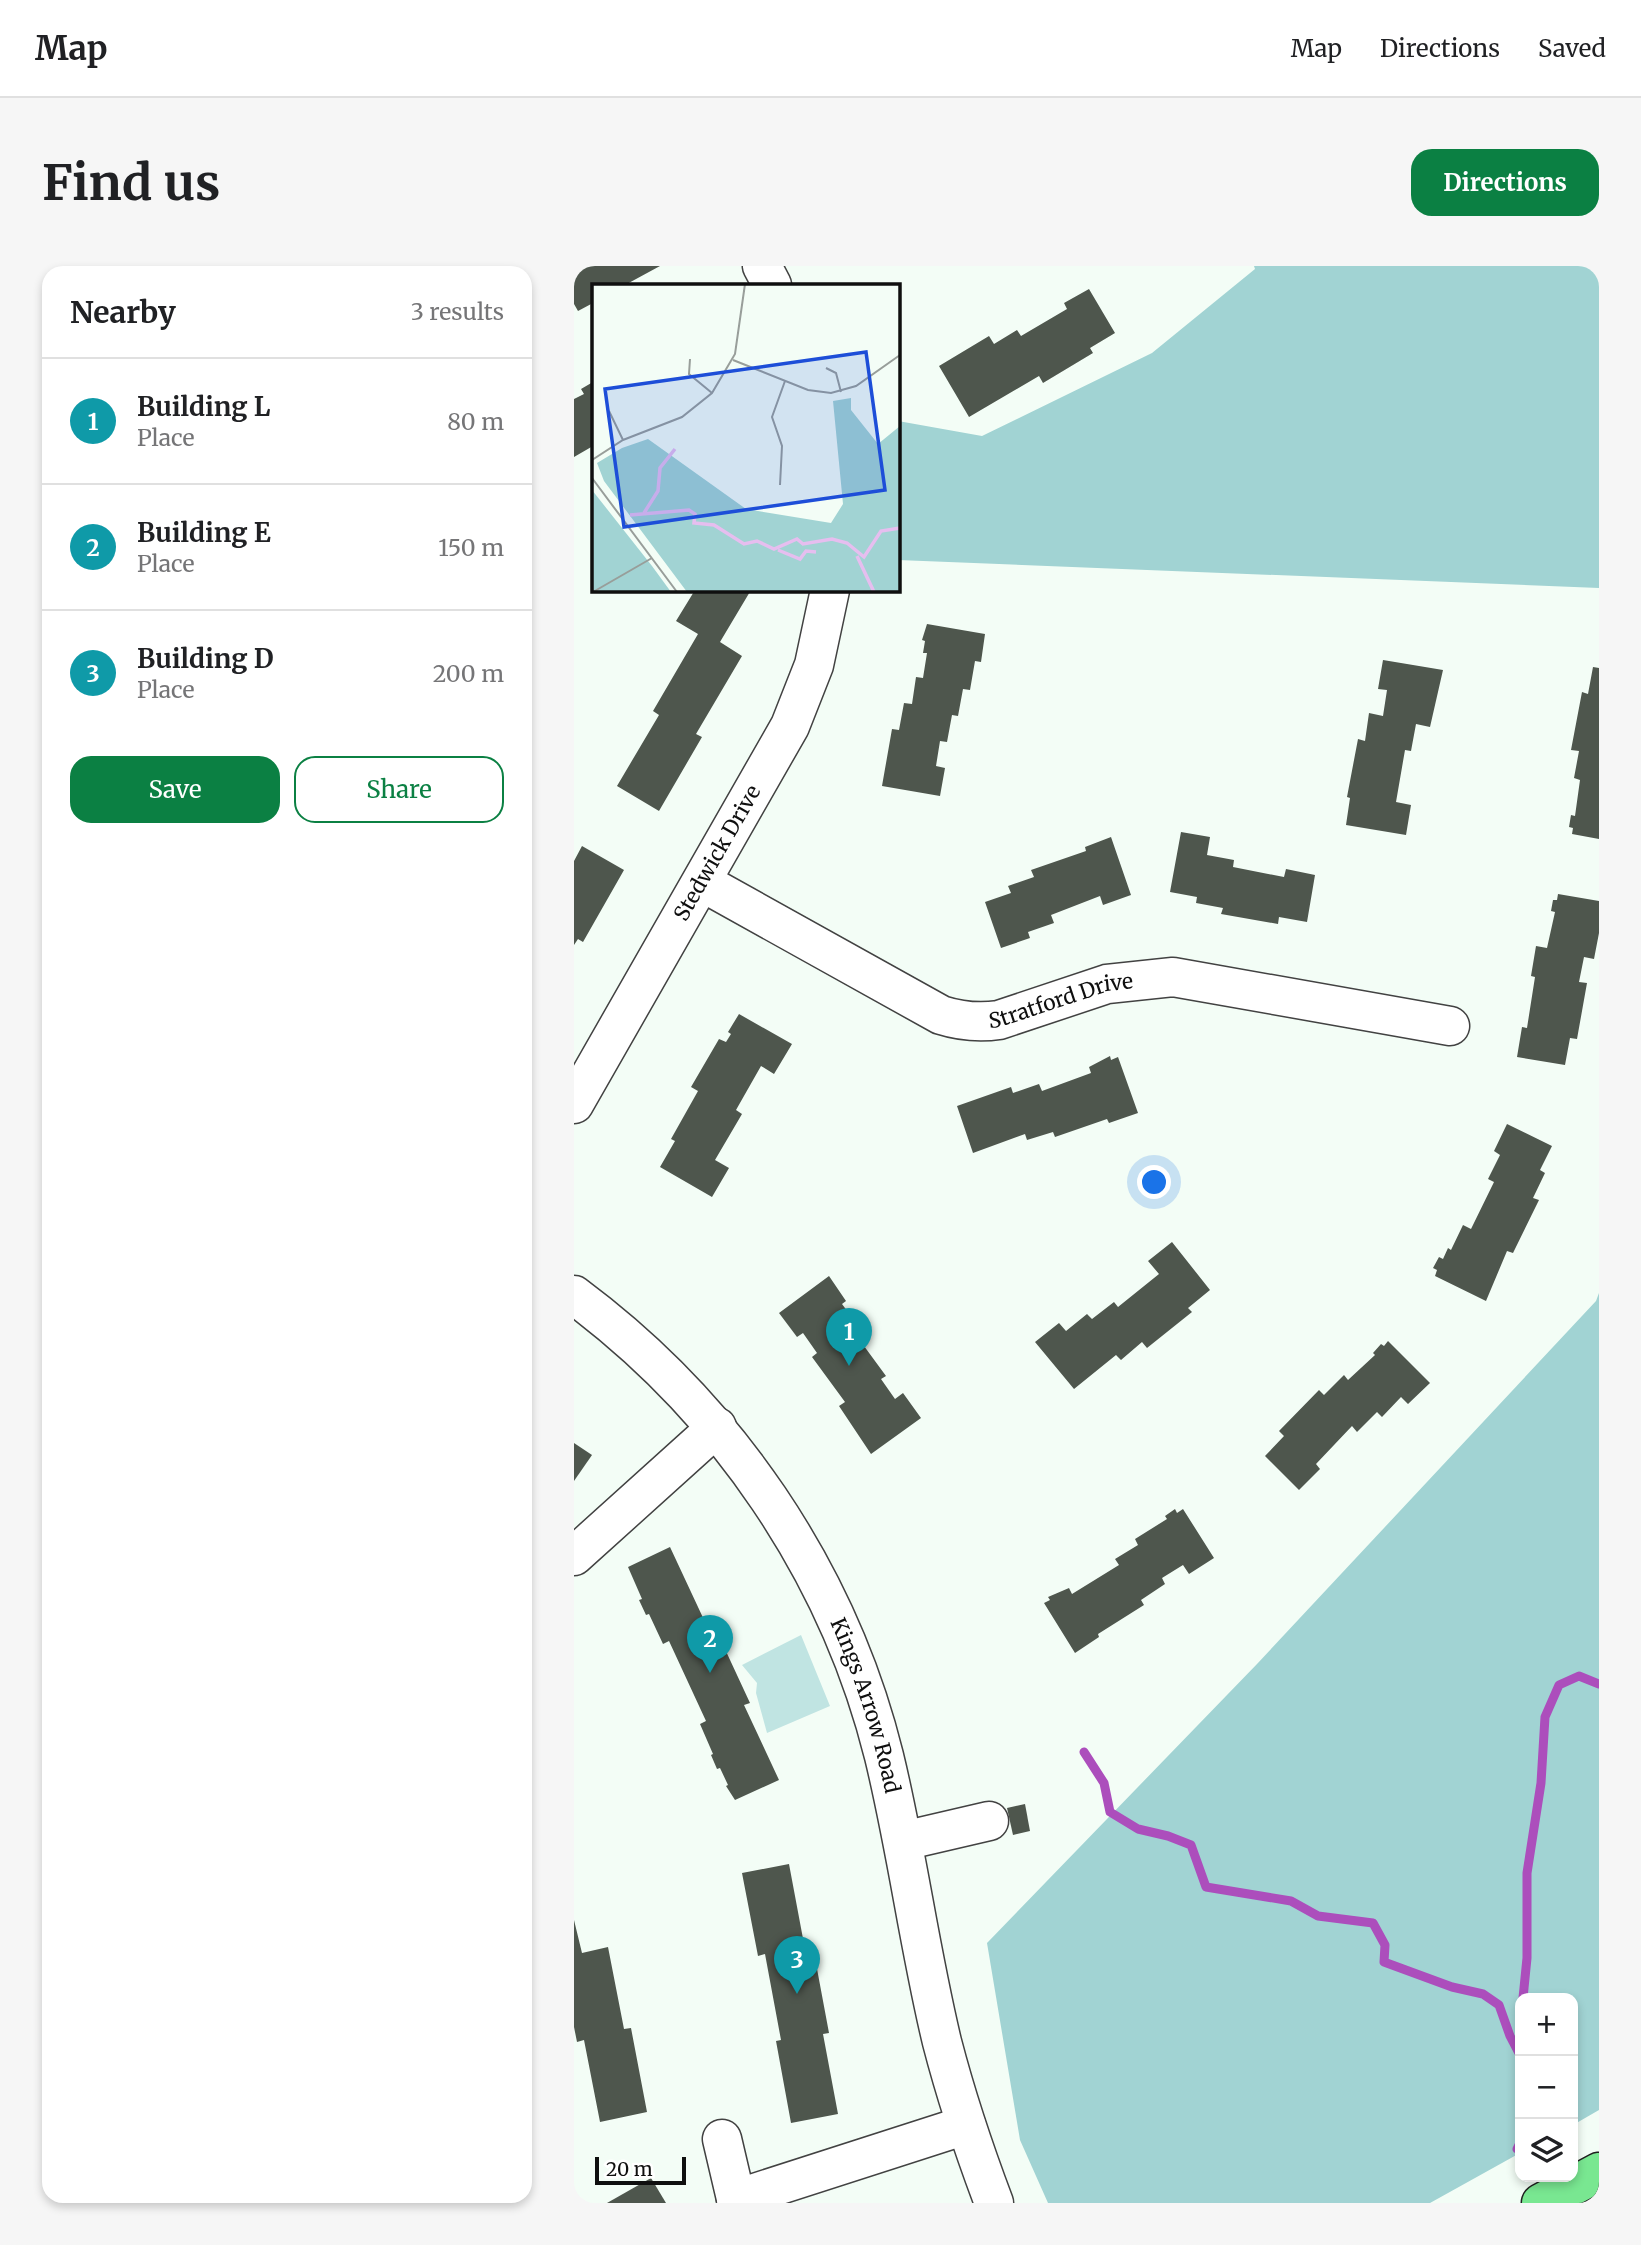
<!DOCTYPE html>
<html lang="en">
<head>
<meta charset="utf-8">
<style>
  body { margin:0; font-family:Merriweather,serif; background:#f6f6f6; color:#202124 }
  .controls { position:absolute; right:21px; bottom:21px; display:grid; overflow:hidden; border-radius:14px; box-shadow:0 4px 10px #0003 }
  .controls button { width:63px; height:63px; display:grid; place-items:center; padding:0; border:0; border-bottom:2px solid #e0e0e0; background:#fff; color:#202124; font:35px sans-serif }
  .scale { position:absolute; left:21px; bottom:18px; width:91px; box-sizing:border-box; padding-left:7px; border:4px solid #0f0f0f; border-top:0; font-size:19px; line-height:24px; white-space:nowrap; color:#0f0f0f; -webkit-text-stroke:5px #fff; paint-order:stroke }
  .you { position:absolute; left:581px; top:917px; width:24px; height:24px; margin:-18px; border:5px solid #fff; border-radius:50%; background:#1a73e8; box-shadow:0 0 0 10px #1a73e833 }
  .badge { display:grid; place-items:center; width:46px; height:46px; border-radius:50%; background:#0b8043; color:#fff; font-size:23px; font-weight:700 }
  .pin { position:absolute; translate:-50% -58px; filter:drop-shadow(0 2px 4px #0008) }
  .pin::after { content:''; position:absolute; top:37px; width:24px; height:21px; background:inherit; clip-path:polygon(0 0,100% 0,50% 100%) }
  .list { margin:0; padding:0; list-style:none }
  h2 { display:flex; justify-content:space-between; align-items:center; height:91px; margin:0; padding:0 28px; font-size:30px }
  h2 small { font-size:23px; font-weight:400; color:#757577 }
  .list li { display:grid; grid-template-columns:46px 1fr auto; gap:21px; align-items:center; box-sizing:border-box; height:126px; padding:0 28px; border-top:2px solid #e0e0e0 }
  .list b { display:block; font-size:26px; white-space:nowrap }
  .list p { margin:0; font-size:23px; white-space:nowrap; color:#757577 }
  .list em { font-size:23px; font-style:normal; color:#757577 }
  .actions { display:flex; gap:14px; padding:21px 28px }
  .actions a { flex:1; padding:16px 0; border:2px solid #0b8043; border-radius:21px; text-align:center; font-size:24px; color:#0b8043 }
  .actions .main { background:#0b8043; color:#fff }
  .icon { flex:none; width:38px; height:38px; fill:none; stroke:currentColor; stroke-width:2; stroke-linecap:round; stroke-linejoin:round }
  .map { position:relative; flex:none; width:1025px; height:1937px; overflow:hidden; border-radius:21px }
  header { display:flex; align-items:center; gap:42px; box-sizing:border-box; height:98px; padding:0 35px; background:#fff; border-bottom:2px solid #e0e0e0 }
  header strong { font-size:33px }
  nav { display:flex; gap:38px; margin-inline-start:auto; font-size:24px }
  .intro { display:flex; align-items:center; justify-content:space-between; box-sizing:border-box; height:168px; padding:0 42px }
  h1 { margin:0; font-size:49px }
  .button { padding:18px 32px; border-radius:21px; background:#0b8043; color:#fff; font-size:24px; font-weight:700 }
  main { display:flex; gap:42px; padding:0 42px }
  aside { flex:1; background:#fff; border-radius:21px; box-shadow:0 4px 10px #0003 }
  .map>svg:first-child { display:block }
</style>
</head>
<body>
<header>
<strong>Map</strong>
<nav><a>Map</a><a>Directions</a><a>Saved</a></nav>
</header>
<div class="intro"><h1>Find us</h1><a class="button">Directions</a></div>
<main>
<aside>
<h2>Nearby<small>3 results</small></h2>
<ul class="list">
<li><span class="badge" style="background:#0f9aa8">1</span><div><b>Building L</b><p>Place</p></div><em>80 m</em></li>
<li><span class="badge" style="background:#0f9aa8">2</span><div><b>Building E</b><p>Place</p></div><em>150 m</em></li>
<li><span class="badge" style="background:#0f9aa8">3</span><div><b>Building D</b><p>Place</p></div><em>200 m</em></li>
</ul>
<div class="actions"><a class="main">Save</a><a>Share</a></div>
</aside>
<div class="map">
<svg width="1025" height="1937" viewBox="0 0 1025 1937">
  <rect width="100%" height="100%" fill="#f3fdf6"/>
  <!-- green -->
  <polygon fill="#c0e4e2" points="227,1369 256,1440 193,1467 182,1427 183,1417 168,1399"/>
  <!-- forest -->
  <g fill="#a1d3d3">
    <polygon points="680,0 1025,0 1025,322 324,294 324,155 408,170 578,87 681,3"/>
    <polygon points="1025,1027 1025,1844 999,1859 999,1732 946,1732 946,1887 856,1937 474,1937 446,1874 413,1677 683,1398 1022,1035"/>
  </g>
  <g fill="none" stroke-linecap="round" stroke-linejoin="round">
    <!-- stream -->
    <g stroke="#ac4ebc" stroke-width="9">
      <polyline points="510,1486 530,1517 536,1546 564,1563 594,1570 617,1579 632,1621 717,1635 744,1650 799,1657 811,1679 810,1696 878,1721 909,1728 925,1739 936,1770 946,1789"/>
      <polyline points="949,1732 953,1692 953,1607 967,1517 971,1451 985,1419 1005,1410 1025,1418"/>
      <polyline points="943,1883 946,1877"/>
    </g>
  </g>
  <!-- building -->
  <g fill="#4e564d">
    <polygon points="0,0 86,0 51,19 19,19 19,37 4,45 0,38"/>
    <polygon points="515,23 541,67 516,82 519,87 469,117 465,110 395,151 365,100 415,70 420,78 443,64 447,70 493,43 490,37"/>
    <polygon points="19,116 19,180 0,191 0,133 10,128 7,123"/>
    <polygon points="121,324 177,324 146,376 168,390 122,468 128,471 85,545 43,520 85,449 79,445 124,368 102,355"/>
    <polygon points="353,358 411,368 407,396 401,395 396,424 389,423 384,450 378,449 373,476 366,475 362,500 371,502 366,530 308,520 318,463 325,464 330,437 338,438 342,411 349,412 353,387 349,387 351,375 348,374"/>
    <polygon points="809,394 869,404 856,461 842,458 837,485 831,484 822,536 837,539 832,569 772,559 776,532 773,531 784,473 791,475 795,447 809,450 813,424 804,423"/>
    <polygon points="1019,401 1025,402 1025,573 998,568 999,562 995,561 997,549 1001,550 1006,514 1000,512 1005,485 997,484 1008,426 1014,428"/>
    <polygon points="607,566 636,571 633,589 660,594 659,601 710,611 712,603 741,609 733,656 705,651 704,658 647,648 649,642 622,637 623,631 596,626"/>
    <polygon points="537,571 557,629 529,639 526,630 477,649 480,657 454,666 456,672 427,682 411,636 437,627 434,620 460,611 457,604 512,585 511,581"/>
    <polygon points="8,580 50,604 9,676 4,673 0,679 0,595"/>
    <polygon points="984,628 1025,635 1025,667 1020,693 1010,691 1005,716 1013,717 1003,773 996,772 991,799 943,791 948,761 953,762 961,711 957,710 962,680 973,682 981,646 977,645 979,634 983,634"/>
    <polygon points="165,748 218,778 200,808 187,800 162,844 168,848 141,894 155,902 138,931 86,901 101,875 97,873 124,825 117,821 145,773 152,776 157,768 154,766"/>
    <polygon points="536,790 537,794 544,791 564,847 535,857 533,853 481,871 479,866 453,874 451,868 399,887 383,840 437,821 439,827 465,818 468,825 517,807 515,801"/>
    <polygon points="933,858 978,880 966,904 971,907 959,932 965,934 939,987 933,985 912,1035 861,1010 863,1004 859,1002 865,991 869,993 874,982 877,984 889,959 897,963 920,916 914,913 926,889 920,885"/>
    <polygon points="598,976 636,1024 614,1042 618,1046 573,1082 568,1076 547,1094 542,1089 500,1123 461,1076 485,1057 492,1065 513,1048 518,1053 540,1036 544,1041 585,1008 574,995"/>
    <polygon points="255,1010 272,1035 268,1038 285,1061 279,1065 312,1110 307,1113 321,1133 329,1127 347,1152 297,1188 265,1140 271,1136 238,1091 243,1087 229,1067 223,1071 205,1047"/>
    <polygon points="814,1075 856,1117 834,1138 827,1131 808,1151 803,1146 783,1166 778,1160 742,1198 746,1203 725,1224 691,1190 710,1170 705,1165 745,1124 750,1129 770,1109 774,1114 801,1089 799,1087 807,1078 810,1080"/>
    <polygon points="0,1177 18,1189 0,1215"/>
    <polygon points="601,1243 603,1247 609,1243 640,1292 615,1308 609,1299 588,1312 591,1318 567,1334 570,1339 524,1368 525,1371 501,1387 470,1337 476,1334 474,1331 495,1322 498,1328 545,1299 541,1293 564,1279 561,1273 593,1253 591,1250"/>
    <polygon points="96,1281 131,1356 137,1353 176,1437 170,1439 205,1514 161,1534 152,1520 154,1519 146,1502 143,1503 137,1489 139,1488 126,1458 132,1455 95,1375 89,1378 75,1348 72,1349 65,1334 68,1333 54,1301"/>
    <polygon points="451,1538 456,1565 439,1569 433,1542"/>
    <polygon points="215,1598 230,1678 238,1676 255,1767 249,1768 264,1848 217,1857 202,1775 207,1774 191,1688 184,1690 168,1607"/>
    <polygon points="0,1654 8,1687 34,1681 50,1763 57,1762 73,1846 26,1856 10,1774 3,1776 0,1761"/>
    <polygon points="77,1912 92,1937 33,1937"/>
  </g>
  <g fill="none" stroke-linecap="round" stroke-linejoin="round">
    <!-- minor casing -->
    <g stroke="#424242" stroke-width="41">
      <g id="minor">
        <polyline points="188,0 198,19"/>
        <path id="s1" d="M128,616L367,749C386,755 405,757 425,754L533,718L599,711L876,760"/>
        <path id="s2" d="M0,838L216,460L240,399L256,324"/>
        <path id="s3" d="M0,1029C152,1142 264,1305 310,1490C333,1584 345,1681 368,1776C382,1830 400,1884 420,1937"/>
        <polyline points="0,1290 143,1161"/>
        <polyline points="329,1575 415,1555"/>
        <polyline points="148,1873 163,1937"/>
        <polyline points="162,1933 392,1859"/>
      </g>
    </g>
    <!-- major casing -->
    <g stroke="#202020" stroke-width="41">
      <polyline id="major" points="967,1937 1025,1906"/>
    </g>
    <!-- minor -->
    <use href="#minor" stroke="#fff" stroke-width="38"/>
    <!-- major -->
    <use href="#major" stroke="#79e791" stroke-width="38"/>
  </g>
  <g text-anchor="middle" stroke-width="7" stroke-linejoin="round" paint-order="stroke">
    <!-- street labels -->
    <g font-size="21" fill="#0f0f0f" stroke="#fff">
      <text dy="7" stroke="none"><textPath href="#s2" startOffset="289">Stedwick Drive</textPath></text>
      <text dy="7" stroke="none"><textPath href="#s1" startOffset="397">Stratford Drive</textPath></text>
      <text dy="7" stroke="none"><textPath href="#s3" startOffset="513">Kings Arrow Road</textPath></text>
    </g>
  </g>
  <!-- overview -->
  <g transform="translate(18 18)">
    <rect width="308" height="308" fill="#f3fdf6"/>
    <path d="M259,114V126L286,160L308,142V308H95L12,197L5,179L30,164L56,155L154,225L239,239L251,220L241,117ZM0,206L60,282L79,308H0Z" fill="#a1d3d3"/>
    <path fill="none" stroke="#e6beef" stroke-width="3.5" d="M52,229L66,207L68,184L83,165M38,231L97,226L103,230L102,239L122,241L152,260L165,257L182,265L205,255L211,260L240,255L255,259L272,273L289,247L308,244M186,266L208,275L214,267L224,268M265,272L282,308"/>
    <path fill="none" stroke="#989e9a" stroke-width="2" d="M98,75L97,90L120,109M141,76L216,106L239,109L264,102L308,71M234,84L244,89L249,108M17,127L31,156M0,176L31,156L90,133L120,109L143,70L153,0M0,194L85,308M188,201L190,162L180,133L193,97M1,308L60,274"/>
    <path fill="#1d4ed8" fill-opacity="0.15" stroke="#1d4ed8" stroke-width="3.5" d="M274,68L293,206L32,243L13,105Z"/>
    <rect width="308" height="308" fill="none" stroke="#0f0f0f" stroke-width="3.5"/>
  </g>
</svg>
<div class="controls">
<button>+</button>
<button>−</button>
<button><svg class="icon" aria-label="layers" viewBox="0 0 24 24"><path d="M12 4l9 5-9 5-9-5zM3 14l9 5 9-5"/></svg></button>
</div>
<div class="scale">20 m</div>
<div class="you"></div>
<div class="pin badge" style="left:275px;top:1100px;background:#0f9aa8">1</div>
<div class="pin badge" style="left:136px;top:1407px;background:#0f9aa8">2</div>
<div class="pin badge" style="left:223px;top:1728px;background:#0f9aa8">3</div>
</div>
</main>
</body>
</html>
